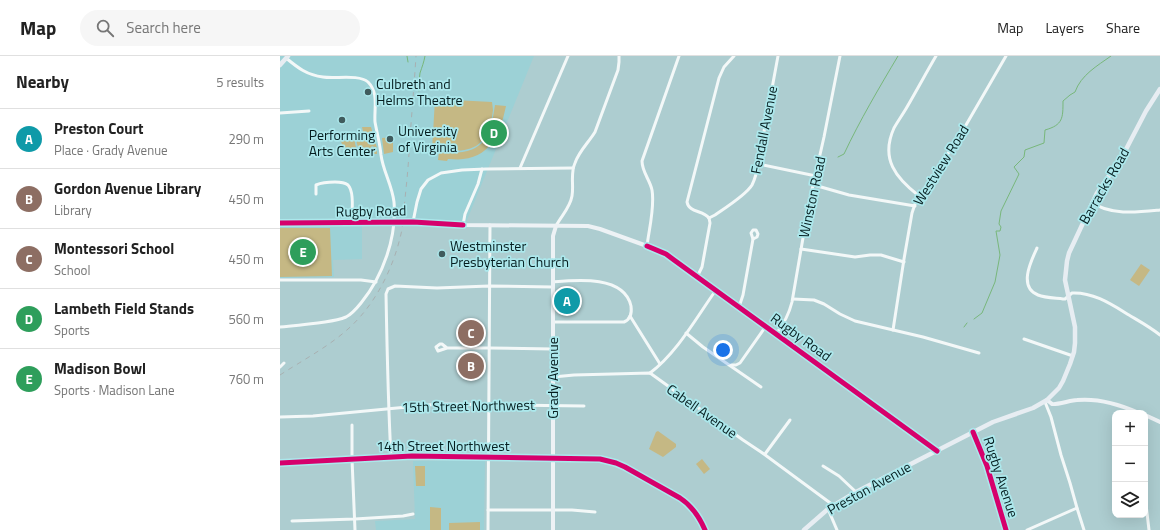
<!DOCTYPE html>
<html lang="en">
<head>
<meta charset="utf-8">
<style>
  body { margin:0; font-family:"Titillium Web",sans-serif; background:#f6f6f6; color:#222 }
  .controls { position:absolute; right:12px; bottom:12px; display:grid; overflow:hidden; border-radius:8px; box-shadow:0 4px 16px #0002 }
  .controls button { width:36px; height:36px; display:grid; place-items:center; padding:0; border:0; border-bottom:1px solid #e0e0e0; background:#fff; color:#222; font:20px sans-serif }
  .you { position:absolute; left:443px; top:294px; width:14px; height:14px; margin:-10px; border:3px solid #fff; border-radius:50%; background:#1a73e8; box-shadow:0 0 0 6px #1a73e833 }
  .badge { display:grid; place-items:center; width:26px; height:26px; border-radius:50%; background:#405b5d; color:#fff; font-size:13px; font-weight:700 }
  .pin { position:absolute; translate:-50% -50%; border:2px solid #fff; box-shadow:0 1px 4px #0006 }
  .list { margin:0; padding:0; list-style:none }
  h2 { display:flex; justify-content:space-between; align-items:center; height:52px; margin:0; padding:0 16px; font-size:17px }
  h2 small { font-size:13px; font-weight:400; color:#767676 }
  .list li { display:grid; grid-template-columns:26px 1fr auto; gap:12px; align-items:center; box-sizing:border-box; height:60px; padding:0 16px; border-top:1px solid #e0e0e0 }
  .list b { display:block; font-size:15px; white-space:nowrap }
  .list p { margin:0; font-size:13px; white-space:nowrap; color:#767676 }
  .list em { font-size:13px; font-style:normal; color:#767676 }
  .icon { flex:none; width:22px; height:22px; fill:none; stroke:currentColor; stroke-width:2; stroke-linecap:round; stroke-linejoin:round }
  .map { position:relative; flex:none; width:880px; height:474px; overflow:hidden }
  header { display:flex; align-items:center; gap:24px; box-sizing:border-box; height:56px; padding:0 20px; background:#fff; border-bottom:1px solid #e0e0e0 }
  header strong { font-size:19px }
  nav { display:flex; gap:22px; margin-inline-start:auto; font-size:14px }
  .search { width:280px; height:36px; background:#f6f6f6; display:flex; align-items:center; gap:10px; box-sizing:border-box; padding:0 14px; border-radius:22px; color:#767676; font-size:15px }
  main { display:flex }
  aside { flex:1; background:#fff }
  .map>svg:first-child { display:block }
</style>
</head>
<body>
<header>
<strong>Map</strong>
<div class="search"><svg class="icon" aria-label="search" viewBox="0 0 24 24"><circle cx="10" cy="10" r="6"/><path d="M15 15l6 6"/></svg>Search here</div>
<nav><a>Map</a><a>Layers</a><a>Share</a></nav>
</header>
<main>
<aside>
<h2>Nearby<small>5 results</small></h2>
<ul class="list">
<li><span class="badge" style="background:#0f9aa8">A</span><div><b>Preston Court</b><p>Place · Grady Avenue</p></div><em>290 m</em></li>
<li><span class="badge" style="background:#8d6e63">B</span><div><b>Gordon Avenue Library</b><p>Library</p></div><em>450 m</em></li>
<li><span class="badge" style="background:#8d6e63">C</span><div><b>Montessori School</b><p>School</p></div><em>450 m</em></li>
<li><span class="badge" style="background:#2e9e5b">D</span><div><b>Lambeth Field Stands</b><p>Sports</p></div><em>560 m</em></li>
<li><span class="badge" style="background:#2e9e5b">E</span><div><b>Madison Bowl</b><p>Sports · Madison Lane</p></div><em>760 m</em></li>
</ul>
</aside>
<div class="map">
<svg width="880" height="474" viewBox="0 0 880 474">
  <rect width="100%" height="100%" fill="#adcdd0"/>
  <!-- built -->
  <g fill="#9cd1d6">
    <polygon points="0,0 254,0 185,169 135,166 82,167 82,203 53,204 54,221 0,222"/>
    <polygon points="205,404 204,474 96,474 95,465 135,463 133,405"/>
  </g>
  <!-- green -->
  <g fill="#c5b884">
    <path d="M155,43L212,46L213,54L210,74L212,67L215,49L226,50C221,73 213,100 183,103C178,104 173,103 168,103L167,105L158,104L159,95C179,98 198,98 209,77C205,81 201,87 196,90C183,97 167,95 152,94Z"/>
    <path d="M82,71H91L97,92L92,90L91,91L97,93V98H84C76,91 73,81 83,75Z"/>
    <path d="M76,77L77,78C73,85 75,92 81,98H66L60,83H64V85C70,85 73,82 76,77Z"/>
    <polygon points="113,81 113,96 104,98 102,82"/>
    <polygon points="0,172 50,172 52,220 0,221"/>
    <polygon points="861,208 870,214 859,230 850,224"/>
    <polygon points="378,375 396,388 396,391 383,401 369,393 376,376"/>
    <polygon points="422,403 430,413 424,418 416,408"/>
    <polygon points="135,410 145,410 145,430 136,430"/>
    <polygon points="150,451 161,452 161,474 150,474"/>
    <polygon points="200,466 200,474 169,474 169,467"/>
  </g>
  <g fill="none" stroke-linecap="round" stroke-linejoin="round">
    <!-- stream -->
    <g stroke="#78b77b" stroke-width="1">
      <polyline points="127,0 128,6"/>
      <path d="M139,35C140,29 139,22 140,17C142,11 144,6 145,0"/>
      <path d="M558,101L564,98C580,64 599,32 618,0"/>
      <path d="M694,263L702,257L715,226L720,199L716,175H720L721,171L719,168L721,155L739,118L734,111L744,101L745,94L764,87L765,74C783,69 783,62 783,45L790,39L795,36C801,19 817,10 831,0"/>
      <polyline points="684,271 687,267"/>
    </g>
    <!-- street -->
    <g stroke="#f3f8f8" stroke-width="3">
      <polyline points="0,57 29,55"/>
      <polyline points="478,108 536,120"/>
      <polyline points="240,112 288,0"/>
      <polyline points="534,129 569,139 635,150"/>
      <path d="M36,138V129C43,126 49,126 55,126C60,126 64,126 68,129C75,136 72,158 71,167"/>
      <path d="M639,140C616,122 600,103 614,72C618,65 623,58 627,51C637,34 646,17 656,0"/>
      <path d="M812,146C829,160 860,156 880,154"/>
      <path d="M429,162L435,159C445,152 466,139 472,129C475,123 477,115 478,108L498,0"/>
      <path d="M429,162C423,154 409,157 407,146L439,22L444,11L454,0"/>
      <polyline points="133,166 137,146 141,133 148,124 161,117 182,114 206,113 293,112"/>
      <polyline points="183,169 185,158 198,128 202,113"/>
      <path d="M276,170C281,160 290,152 292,140C294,129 290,118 295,107C299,95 309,86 315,76L338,14L339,6V0"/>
      <polygon points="473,174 476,174 478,178 477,181 473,183 471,177"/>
      <path d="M367,190C369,173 375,151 372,134C370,124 362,116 362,105L399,0"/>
      <path d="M757,192C751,205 738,231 758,239C765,242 775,242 783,243H785L792,237C813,236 831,248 849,259C859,265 870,271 880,279"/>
      <polyline points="521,193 575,201 590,199 601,199 624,206"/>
      <polyline points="417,221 422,211 430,167 429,162"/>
      <polyline points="0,224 81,224 96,226"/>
      <polyline points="513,243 534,244 544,248 560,258 575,265 643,281 699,297"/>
      <polyline points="459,251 463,239 473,183"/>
      <polyline points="350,260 380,308"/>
      <path d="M273,266H344C351,263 352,257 351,250C344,219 296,224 273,226"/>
      <path d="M0,271C15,270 30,268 45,266C52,265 59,264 66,261C72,258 77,252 81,247C103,220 117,181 114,146C112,129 103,115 101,99C100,88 97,77 95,66C94,52 99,37 88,26C79,18 55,23 43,21C27,19 18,12 6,2"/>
      <polyline points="613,274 624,203 632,157 635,148 644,133 662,107 686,69 726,0"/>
      <polyline points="406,277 423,291 481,331"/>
      <path d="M496,278C504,268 509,258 512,246L529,147L544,81L560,0"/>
      <polyline points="744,283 793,300"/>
      <polyline points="167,292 158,295 156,291 160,288 162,288 167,292 210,292 273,293"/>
      <polyline points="451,309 456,309 460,307 486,270"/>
      <polyline points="0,311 4,307"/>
      <path d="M370,317C397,297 416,262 436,234"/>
      <polyline points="273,321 294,319 370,317 463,384 481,396 553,449"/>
      <polyline points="765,346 771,361 781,399 790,427 797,452 804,474"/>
      <polyline points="0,361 33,360 159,348 304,350"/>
      <polyline points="72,369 72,403 75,474"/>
      <polyline points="485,398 510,364"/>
      <path d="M111,401C108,347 107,293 106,238L108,233L115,230L157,232L209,230L273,231"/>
      <polyline points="543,410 559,420 576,436"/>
      <polyline points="865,440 869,474"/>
      <polyline points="548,453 557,474"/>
      <polyline points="208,454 292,454 315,456"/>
      <polyline points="12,465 75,463 123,460 133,458"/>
      <polyline points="208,474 210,169"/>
      <polyline points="747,474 797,452"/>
    </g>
    <!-- secondary -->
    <g stroke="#edf2f5" stroke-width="4">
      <polyline points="0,167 133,166 183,169 308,170 320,173 367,190 386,198 394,204 657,395"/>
      <path d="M767,344C768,345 771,347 772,348C776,349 792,344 797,344C819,342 839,348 859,357"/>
      <polyline points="865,359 880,366"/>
      <polyline points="693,376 707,410 726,474"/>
      <path d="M0,407L132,400L320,403L336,407L345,411L400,442C412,450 419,460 425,474"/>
      <polyline points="273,474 273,180 276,170"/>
    </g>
    <!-- primary -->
    <g stroke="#e7edf2" stroke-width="4.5">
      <polyline points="0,9 8,0"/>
      <polyline points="524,474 548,453 576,436 713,366 753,352 767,344 779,332 783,325 790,308 794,296 795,287 795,271 785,224 787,205 789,197 817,137 842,101 866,55 880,33"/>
    </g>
    <!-- rail -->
    <path stroke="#a8b0b1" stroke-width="1" stroke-dasharray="5 5" stroke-linecap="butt" d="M0,319C23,304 48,291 68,273C94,250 112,215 120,182C123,172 123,161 124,152C126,133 128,115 129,97C131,65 134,32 136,0"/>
    <!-- cycleway casing -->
    <g stroke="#ace8ec" stroke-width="8">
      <g id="cycleway">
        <polyline points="0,167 133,166 183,169"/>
        <polyline points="367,190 386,198 394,204 657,395"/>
        <polyline points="693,376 707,410 726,474"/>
        <path d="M0,407L132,400L320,403L336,407L345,411L400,442C412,450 419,460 425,474"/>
      </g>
    </g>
    <!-- cycleway -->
    <use href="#cycleway" stroke="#d6006c" stroke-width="5"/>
  </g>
  <!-- markers -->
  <g fill="#405b5d" stroke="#ace8ec" stroke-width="1.5">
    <circle cx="88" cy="36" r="4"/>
    <circle cx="62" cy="64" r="4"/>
    <circle cx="110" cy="83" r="4"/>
    <circle cx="162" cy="198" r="4"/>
  </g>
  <g text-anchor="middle" stroke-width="3.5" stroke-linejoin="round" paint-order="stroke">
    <!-- poi labels -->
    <g font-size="14" fill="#051d1f" stroke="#ace8ec" text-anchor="start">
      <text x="96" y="33">Culbreth and<tspan x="96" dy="16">Helms Theatre</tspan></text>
      <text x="118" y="80">University<tspan x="118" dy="16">of Virginia</tspan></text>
      <text x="62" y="84" text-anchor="middle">Performing<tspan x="62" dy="16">Arts Center</tspan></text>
      <text x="170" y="195">Westminster<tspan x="170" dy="16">Presbyterian Church</tspan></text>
    </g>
    <!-- street labels -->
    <g font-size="14" fill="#051d1f" stroke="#ace8ec">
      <text transform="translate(484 74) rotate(-79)" y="5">Fendall Avenue</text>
      <text transform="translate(661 109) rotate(-58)" y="5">Westview Road</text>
      <text transform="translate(824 130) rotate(-60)" y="5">Barracks Road</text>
      <text transform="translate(532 141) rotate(-78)" y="5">Winston Road</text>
      <text transform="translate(91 155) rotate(-1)" y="5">Rugby Road</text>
      <text transform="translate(521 281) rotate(36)" y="5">Rugby Road</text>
      <text transform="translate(273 322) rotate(-90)" y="5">Grady Avenue</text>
      <text transform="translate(188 350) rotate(-1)" y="5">15th Street Northwest</text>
      <text transform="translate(422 355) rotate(35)" y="5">Cabell Avenue</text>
      <text x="163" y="395">14th Street Northwest</text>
      <text transform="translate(721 421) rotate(72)" y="5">Rugby Avenue</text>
      <text transform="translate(589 432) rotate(-29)" y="5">Preston Avenue</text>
    </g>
  </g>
</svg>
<div class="controls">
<button>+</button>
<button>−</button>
<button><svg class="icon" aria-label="layers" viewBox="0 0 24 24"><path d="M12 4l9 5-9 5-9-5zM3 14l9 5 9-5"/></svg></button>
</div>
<div class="you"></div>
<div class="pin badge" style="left:287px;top:245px;background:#0f9aa8">A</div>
<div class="pin badge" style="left:191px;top:310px;background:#8d6e63">B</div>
<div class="pin badge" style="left:191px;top:277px;background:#8d6e63">C</div>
<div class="pin badge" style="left:214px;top:77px;background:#2e9e5b">D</div>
<div class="pin badge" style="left:23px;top:196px;background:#2e9e5b">E</div>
</div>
</main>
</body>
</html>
